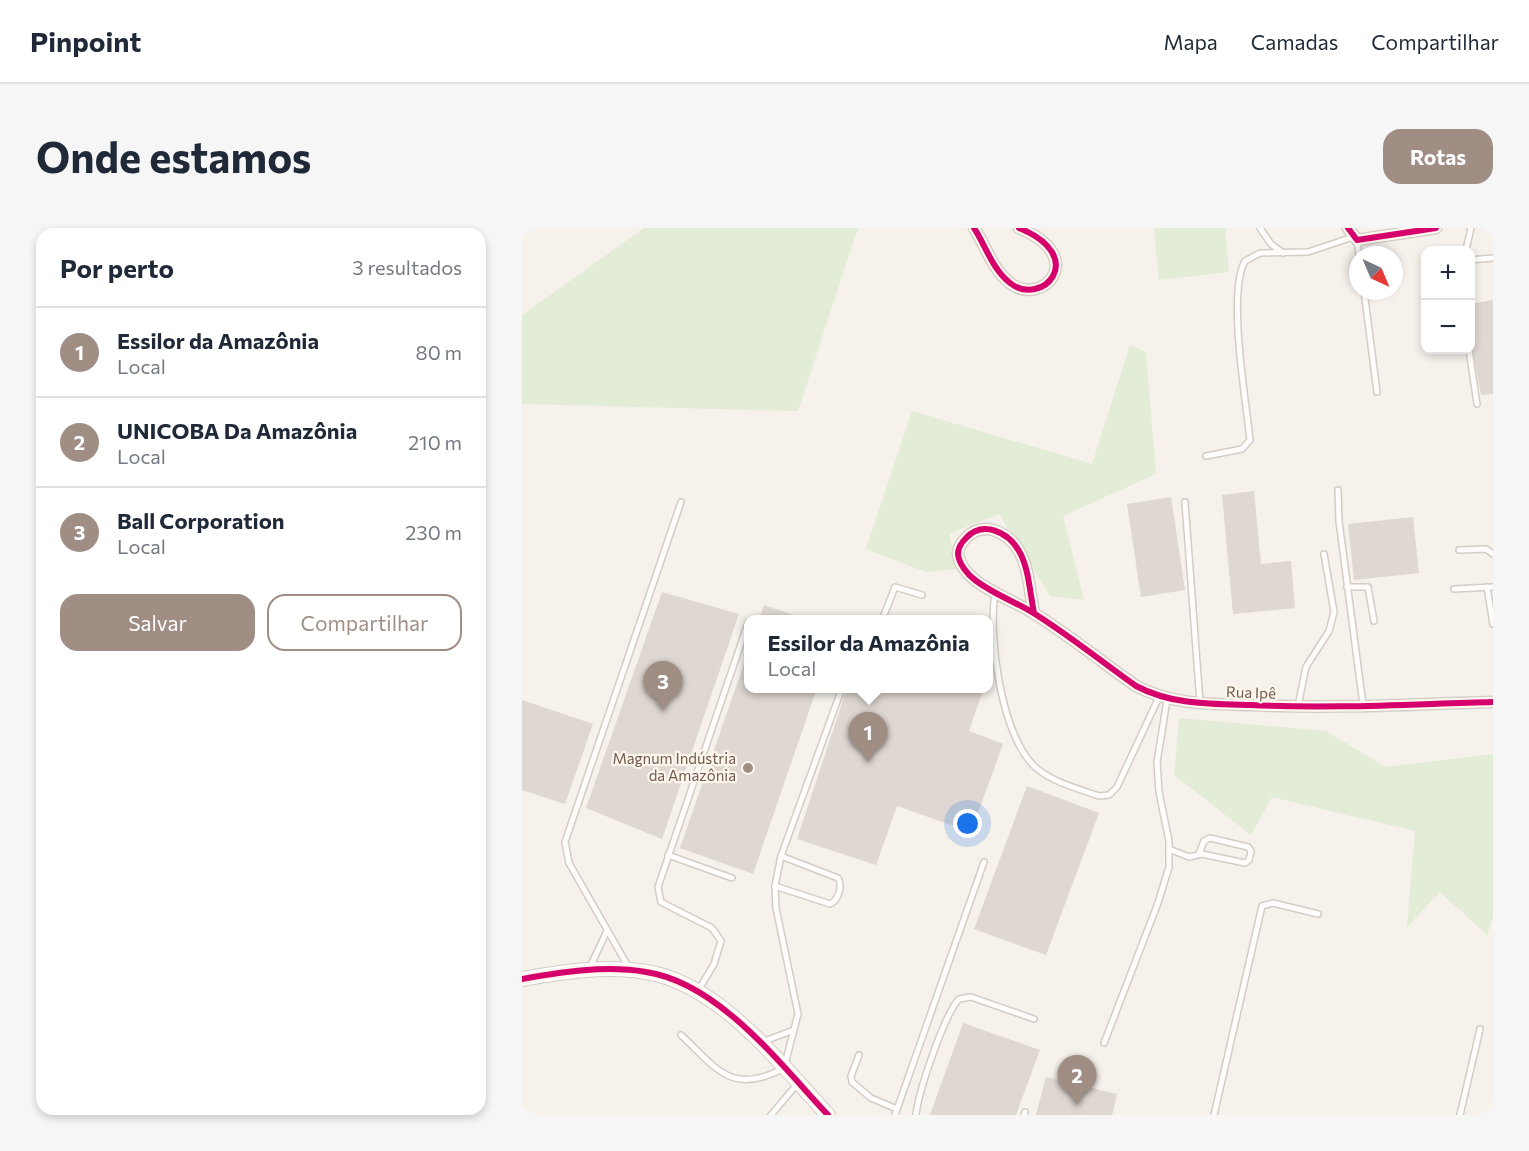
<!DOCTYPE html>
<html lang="pt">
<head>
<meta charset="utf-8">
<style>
  body { margin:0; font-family:Commissioner,sans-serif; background:#f6f6f7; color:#1f2937 }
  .controls { position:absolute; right:18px; top:18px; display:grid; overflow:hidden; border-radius:12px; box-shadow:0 3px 9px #0003 }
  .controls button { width:54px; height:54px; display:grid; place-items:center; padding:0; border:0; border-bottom:2px solid #e0e1e3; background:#fff; color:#1f2937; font:30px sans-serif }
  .compass { position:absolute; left:827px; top:18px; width:54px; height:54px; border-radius:50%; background:#fff; box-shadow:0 3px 9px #0003; rotate:136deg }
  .you { position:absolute; left:446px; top:596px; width:21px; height:21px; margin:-15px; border:4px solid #fff; border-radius:50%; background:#1a73e8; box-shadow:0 0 0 9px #1a73e833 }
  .badge { display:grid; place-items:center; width:39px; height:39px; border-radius:50%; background:#a08e85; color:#fff; font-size:20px; font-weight:700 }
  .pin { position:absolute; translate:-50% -50px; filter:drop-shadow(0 2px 3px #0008) }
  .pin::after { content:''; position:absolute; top:32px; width:21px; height:18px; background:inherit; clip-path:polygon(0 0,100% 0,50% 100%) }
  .popup { position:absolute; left:222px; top:387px; width:249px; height:78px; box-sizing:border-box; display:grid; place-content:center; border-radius:12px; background:#fff; filter:drop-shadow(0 2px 4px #0005); font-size:20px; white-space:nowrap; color:#747a83 }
  .popup b { font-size:22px; color:#1f2937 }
  .popup::after { content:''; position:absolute; left:50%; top:100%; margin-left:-12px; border:12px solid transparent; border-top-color:#fff }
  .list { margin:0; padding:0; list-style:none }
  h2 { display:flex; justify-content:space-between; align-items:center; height:78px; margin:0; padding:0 24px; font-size:26px }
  h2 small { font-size:20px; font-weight:400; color:#747a83 }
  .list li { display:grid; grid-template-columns:39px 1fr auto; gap:18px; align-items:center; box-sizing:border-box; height:90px; padding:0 24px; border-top:2px solid #e0e1e3 }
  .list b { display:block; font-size:22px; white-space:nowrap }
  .list p { margin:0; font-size:20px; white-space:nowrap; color:#747a83 }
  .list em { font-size:20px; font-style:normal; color:#747a83 }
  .actions { display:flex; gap:12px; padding:18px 24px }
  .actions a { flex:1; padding:14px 0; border:2px solid #a08e85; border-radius:18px; text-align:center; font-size:21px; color:#a08e85 }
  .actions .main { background:#a08e85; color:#fff }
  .map { position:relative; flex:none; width:971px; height:887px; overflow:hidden; border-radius:18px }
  header { display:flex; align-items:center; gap:36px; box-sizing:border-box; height:84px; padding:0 30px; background:#fff; border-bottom:2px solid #e0e1e3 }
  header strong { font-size:28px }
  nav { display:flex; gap:33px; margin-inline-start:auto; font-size:21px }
  .intro { display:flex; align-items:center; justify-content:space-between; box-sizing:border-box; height:144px; padding:0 36px }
  h1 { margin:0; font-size:42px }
  .button { padding:15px 27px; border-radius:18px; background:#a08e85; color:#fff; font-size:21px; font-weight:700 }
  main { display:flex; gap:36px; padding:0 36px }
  aside { flex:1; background:#fff; border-radius:18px; box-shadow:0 3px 9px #0003 }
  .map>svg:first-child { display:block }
</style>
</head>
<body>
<header>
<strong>Pinpoint</strong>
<nav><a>Mapa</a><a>Camadas</a><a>Compartilhar</a></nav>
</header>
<div class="intro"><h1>Onde estamos</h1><a class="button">Rotas</a></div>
<main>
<aside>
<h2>Por perto<small>3 resultados</small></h2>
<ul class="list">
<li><span class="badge">1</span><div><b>Essilor da Amazônia</b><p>Local</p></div><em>80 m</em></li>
<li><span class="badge">2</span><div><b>UNICOBA Da Amazônia</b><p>Local</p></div><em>210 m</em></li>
<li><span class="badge">3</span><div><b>Ball Corporation</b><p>Local</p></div><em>230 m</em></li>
</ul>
<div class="actions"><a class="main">Salvar</a><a>Compartilhar</a></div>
</aside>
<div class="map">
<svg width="971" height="887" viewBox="0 0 971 887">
  <rect width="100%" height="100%" fill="#f6f1eb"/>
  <!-- green -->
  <g fill="#e3ecd7">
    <polygon points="122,0 336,0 276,183 0,176 0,87"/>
    <polygon points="632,0 703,0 707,44 637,52"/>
    <polygon points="608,117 624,124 634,246 541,288 562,372 528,368 477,286 427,306 435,341 404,344 344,321 390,183 570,236"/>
    <polygon points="657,490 804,503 864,539 971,526 971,689 965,707 918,664 885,699 893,603 750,569 729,607 652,547"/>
  </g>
  <!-- building -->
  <g fill="#dfd7d1">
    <polygon points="971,72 971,166 959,167 948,108 948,76"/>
    <polygon points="732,263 739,336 769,333 773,380 711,386 700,267"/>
    <polygon points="649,269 663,362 619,369 605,276"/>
    <polygon points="891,289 897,345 832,352 826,296"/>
    <polygon points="140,364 217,386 140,611 64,580"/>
    <polygon points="242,377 281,390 280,392 237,392"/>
    <polygon points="225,427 226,460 295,460 231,646 158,620"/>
    <polygon points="325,460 461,462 447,503 481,516 449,604 375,578 354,637 275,611"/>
    <polygon points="0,472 71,496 43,576 0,562"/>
    <polygon points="505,558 577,585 524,727 452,701"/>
    <polygon points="441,795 518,822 494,887 408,887"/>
    <polygon points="524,849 595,866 590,887 514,887"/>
  </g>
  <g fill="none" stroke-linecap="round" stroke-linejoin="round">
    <!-- service casing -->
    <g stroke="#d3cdc6" stroke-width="8">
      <g id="service">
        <polyline points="738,0 749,16 761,25"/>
        <polyline points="835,12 837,27"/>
        <polyline points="944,22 949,0"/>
        <polyline points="948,32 971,30"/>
        <polyline points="842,63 855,164"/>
        <polyline points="947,122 955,176"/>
        <path d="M684,228L720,221L728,212C724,172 705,65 723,33L738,25L786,24L831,9"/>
        <polyline points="816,262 817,293 841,477"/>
        <polyline points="663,274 678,475"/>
        <polyline points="937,322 964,321 971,326"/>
        <polyline points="825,359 846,359 852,393"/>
        <polyline points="965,359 971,396"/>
        <polyline points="932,361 971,359"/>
        <path d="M473,365C466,410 479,503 511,537C528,554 555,560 577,568L587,567L595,559L637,469"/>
        <polyline points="360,392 373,359 400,367"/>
        <polyline points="776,478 784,439 807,403 812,384 802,326"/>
        <polyline points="647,621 667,629 680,626 723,635 727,632 729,623 726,619 688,610 682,613 677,626"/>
        <polyline points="146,627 210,650"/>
        <path d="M253,658L308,676C316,673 321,658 316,650L259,628"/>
        <polyline points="68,739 85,703"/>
        <polyline points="107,740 47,635 43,614 159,274"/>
        <polyline points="176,763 192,736 199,713 190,700 139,674 136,659 226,395"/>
        <path d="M159,807C195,841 210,868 262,840L276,786L254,680L253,658L259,628L320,460"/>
        <polyline points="240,814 272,802"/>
        <polyline points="582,815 636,675 647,639 647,613 637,564 635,534 645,472"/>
        <polyline points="337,827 329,848 330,854 349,870 375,881"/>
        <polyline points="249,887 276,855"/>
        <polyline points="373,887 462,634"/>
        <path d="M394,887C396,865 422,787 437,771L449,769L512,791"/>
        <polyline points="502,887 503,884"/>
        <polyline points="692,887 740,678 751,675 796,686"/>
        <polyline points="938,887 958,801"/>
      </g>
    </g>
    <!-- minor casing -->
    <g stroke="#d3cdc6" stroke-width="13">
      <g id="minor">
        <path d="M452,0C464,18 470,41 488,55C520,80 568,29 497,0"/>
        <polyline points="826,0 835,12 914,0"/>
        <path d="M512,385C508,366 507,340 497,323C486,304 461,292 444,310C440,314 436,319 436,326C437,336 445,346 453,352C471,366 494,374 513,386C548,408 580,434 614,458C650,477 689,476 729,477C810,481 890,476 971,474"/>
      </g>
    </g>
    <!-- tertiary casing -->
    <g stroke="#d3cdc6" stroke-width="16">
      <path id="tertiary" d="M0,751C40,744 83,737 124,744C197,755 258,836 306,887"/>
    </g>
    <!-- service -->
    <use href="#service" stroke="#fefdfc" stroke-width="5"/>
    <!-- minor -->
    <use href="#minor" stroke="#fefdfc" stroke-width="10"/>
    <!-- tertiary -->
    <use href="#tertiary" stroke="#fefdfc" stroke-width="14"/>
    <!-- cycleway casing -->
    <g stroke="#fdf6ed" stroke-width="10">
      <g id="cycleway">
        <path d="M452,0C464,18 470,41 488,55C520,80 568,29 497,0"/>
        <polyline points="826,0 835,12 914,0"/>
        <path d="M512,385C508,366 507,340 497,323C486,304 461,292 444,310C440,314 436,319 436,326C437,336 445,346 453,352C471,366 494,374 513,386C548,408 580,434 614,458C650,477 689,476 729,477C810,481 890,476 971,474"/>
        <path d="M0,751C40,744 83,737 124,744C197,755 258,836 306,887"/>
      </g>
    </g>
    <!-- cycleway -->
    <use href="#cycleway" stroke="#d6006c" stroke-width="6"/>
  </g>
  <!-- markers -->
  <circle fill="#a08e85" stroke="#fdf6ed" stroke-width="2" cx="226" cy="540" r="6"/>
  <g text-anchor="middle" stroke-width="4.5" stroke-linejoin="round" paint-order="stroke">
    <!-- street labels -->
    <g font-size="15" fill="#72594e" stroke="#fdf6ed">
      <text transform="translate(729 465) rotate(2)" y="5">Rua Ipê</text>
    </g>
    <!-- poi labels -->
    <g font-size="15" fill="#72594e" stroke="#fdf6ed" text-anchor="end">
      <text x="214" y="536">Magnum Indústria<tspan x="214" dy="17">da Amazônia</tspan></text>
    </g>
  </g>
</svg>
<div class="controls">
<button>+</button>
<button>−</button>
</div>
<svg class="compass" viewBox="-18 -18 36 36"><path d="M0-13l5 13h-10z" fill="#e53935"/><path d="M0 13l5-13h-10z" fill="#747a83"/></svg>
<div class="you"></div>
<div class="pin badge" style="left:346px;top:534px">1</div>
<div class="popup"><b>Essilor da Amazônia</b>Local</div>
<div class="pin badge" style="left:555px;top:877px">2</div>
<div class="pin badge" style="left:141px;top:483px">3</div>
</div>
</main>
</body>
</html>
